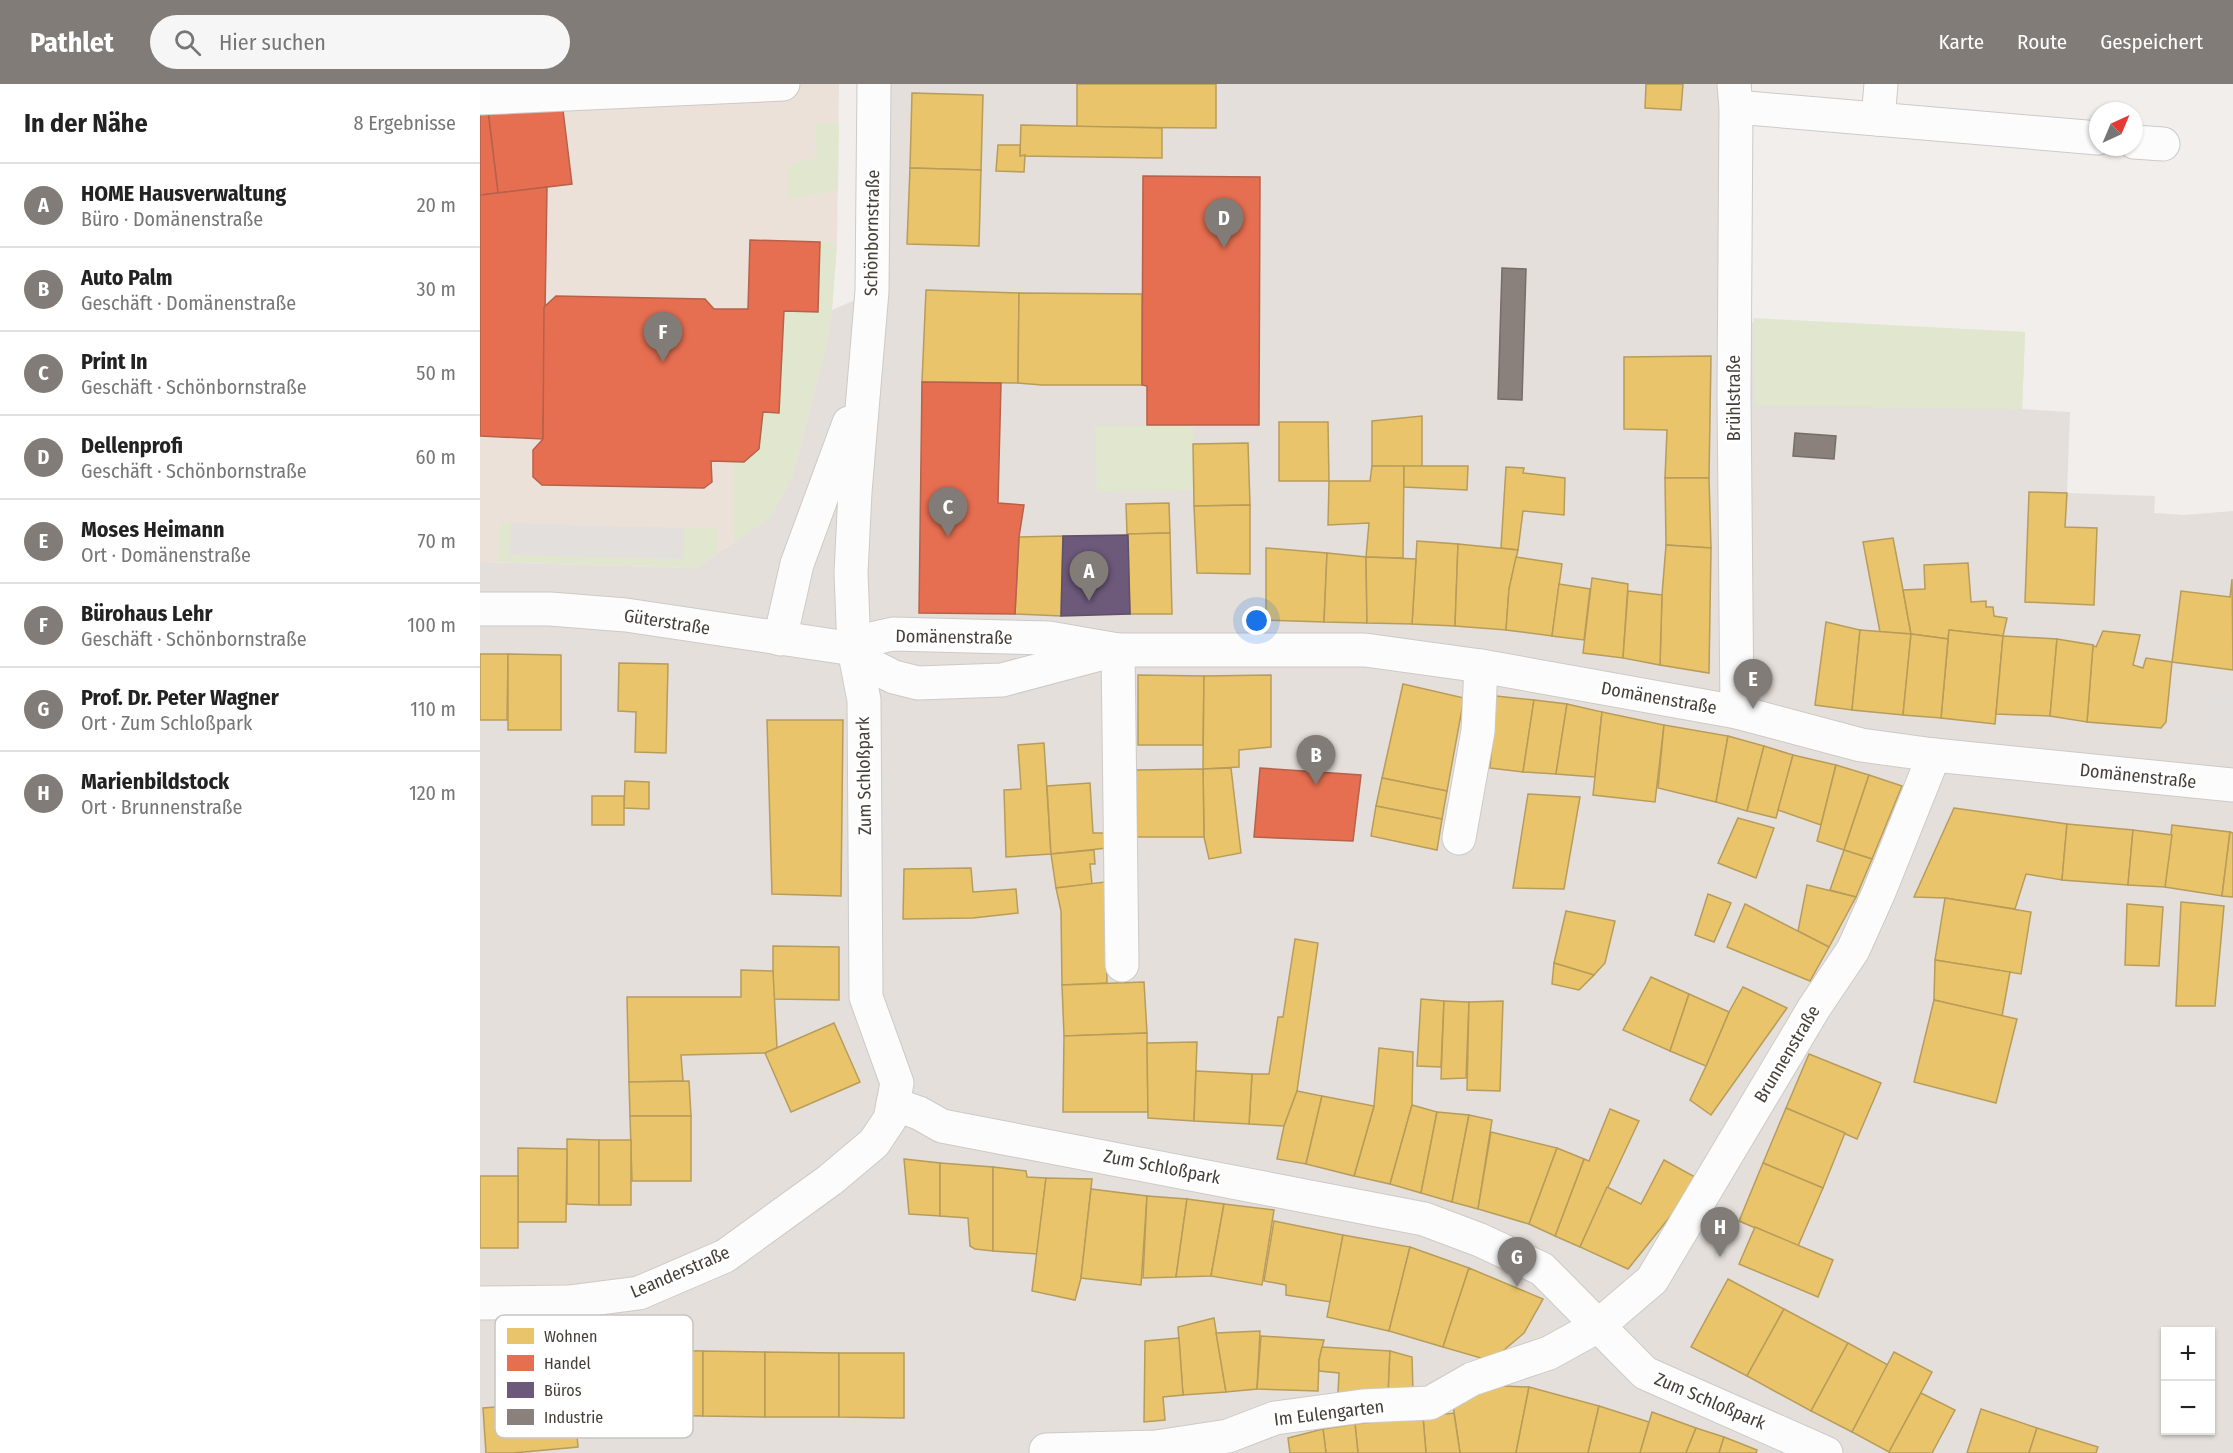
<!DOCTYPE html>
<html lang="de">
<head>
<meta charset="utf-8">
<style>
  body { margin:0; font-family:"Fira Sans Condensed",sans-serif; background:#f6f6f6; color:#222 }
  .controls { position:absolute; right:18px; bottom:18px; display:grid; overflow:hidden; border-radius:0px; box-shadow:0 2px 4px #0004 }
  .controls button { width:54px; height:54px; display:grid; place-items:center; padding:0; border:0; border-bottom:2px solid #e0e0e0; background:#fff; color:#222; font:30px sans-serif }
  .compass { position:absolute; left:1609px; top:18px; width:54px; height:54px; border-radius:50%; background:#fff; box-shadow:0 2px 4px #0004; rotate:44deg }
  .you { position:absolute; left:777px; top:537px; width:21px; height:21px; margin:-15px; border:4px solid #fff; border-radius:50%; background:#1a73e8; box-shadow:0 0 0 9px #1a73e833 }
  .badge { display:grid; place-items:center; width:39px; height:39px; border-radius:50%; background:#817c77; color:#fff; font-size:20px; font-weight:700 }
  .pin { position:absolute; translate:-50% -50px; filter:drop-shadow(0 2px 3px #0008) }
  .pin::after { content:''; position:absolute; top:32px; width:21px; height:18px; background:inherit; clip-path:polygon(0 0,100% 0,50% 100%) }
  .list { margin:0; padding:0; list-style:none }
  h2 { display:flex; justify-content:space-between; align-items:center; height:78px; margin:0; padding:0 24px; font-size:26px }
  h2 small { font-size:20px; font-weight:400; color:#767676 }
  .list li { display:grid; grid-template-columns:39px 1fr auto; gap:18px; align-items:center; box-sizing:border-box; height:84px; padding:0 24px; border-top:2px solid #e0e0e0 }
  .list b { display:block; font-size:22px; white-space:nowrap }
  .list p { margin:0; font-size:20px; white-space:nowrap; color:#767676 }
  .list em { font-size:20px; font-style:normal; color:#767676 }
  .icon { flex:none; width:33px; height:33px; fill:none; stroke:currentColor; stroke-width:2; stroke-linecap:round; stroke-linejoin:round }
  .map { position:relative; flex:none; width:1753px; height:1369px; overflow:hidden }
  header { display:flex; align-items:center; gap:36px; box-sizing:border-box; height:84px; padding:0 30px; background:#817c77; color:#fff }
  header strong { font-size:28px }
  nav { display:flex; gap:33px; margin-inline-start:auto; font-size:21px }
  .search { width:420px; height:54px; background:#f6f6f6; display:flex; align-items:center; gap:15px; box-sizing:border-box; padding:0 21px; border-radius:33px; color:#767676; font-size:22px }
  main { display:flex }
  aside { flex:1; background:#fff }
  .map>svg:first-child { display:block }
</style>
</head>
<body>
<header>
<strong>Pathlet</strong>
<div class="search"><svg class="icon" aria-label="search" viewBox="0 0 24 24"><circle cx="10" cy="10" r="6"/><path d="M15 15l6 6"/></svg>Hier suchen</div>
<nav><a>Karte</a><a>Route</a><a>Gespeichert</a></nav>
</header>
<main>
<aside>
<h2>In der Nähe<small>8 Ergebnisse</small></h2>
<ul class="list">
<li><span class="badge">A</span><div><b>HOME Hausverwaltung</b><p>Büro · Domänenstraße</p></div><em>20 m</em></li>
<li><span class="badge">B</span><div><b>Auto Palm</b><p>Geschäft · Domänenstraße</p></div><em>30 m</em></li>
<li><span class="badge">C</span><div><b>Print In</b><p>Geschäft · Schönbornstraße</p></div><em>50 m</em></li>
<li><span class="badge">D</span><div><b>Dellenprofi</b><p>Geschäft · Schönbornstraße</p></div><em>60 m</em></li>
<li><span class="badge">E</span><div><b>Moses Heimann</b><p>Ort · Domänenstraße</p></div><em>70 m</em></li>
<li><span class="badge">F</span><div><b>Bürohaus Lehr</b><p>Geschäft · Schönbornstraße</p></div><em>100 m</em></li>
<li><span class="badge">G</span><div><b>Prof. Dr. Peter Wagner</b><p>Ort · Zum Schloßpark</p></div><em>110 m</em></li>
<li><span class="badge">H</span><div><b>Marienbildstock</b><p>Ort · Brunnenstraße</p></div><em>120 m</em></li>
</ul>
</aside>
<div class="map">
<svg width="1753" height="1369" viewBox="0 0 1753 1369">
  <rect width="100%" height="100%" fill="#f1eeeb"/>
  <!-- residential -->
  <path fill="#e4dfda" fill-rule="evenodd" d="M409,0H1272L1270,92V238L1545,248L1542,325L1590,328L1587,409L1675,412L1674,429L1704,431L1753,427V1369H0V478L216,484L290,433L312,393L345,265L352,226L405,203ZM1686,1248H1730V1346H1686Z"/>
  <!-- commercial -->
  <polygon fill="#ebe1d9" points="0,0 359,0 357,160 352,226 345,265 312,393 290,433 216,484 0,478"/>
  <!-- green -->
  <g fill="#e1e7ce">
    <polygon points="359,39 358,106 307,115 308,81 337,73 335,40"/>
    <polygon points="340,158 357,160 352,226 345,265 312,393 290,433 254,458 253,378 264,378 279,365 283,328 299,329 304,227 338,228"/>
    <polygon points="1273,234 1545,248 1542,325 1275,322"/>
    <polygon points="615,341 713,341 714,407 617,408"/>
    <polygon points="31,439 30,471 203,475 204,444 238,444 237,469 216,484 18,478 19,440"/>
  </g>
  <!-- parking -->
  <g fill="#e2dfdc">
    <polygon points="31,439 204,444 204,475 30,471"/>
    <polygon points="1730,610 1753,613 1753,668 1722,663"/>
  </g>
  <!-- homes -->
  <g fill="#e9c46a" stroke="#b89c5b" stroke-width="1.5">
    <polygon points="597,0 736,0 736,44 597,43"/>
    <polygon points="1166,0 1203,0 1201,26 1165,24"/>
    <polygon points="432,9 503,11 501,86 430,84"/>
    <polygon points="541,41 682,44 682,74 540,72"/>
    <polygon points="518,61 540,61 540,72 545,71 544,88 516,87"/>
    <polygon points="430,84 501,86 499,162 427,160"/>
    <polygon points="446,206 539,209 538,299 442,298"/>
    <polygon points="539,209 662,210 662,301 562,301 538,299"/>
    <polygon points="1231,272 1229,394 1185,394 1187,346 1144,345 1144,273"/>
    <polygon points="942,332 942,383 892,382 892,337"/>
    <polygon points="799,338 848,338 849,397 799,397"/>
    <polygon points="768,359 770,421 714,422 713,360"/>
    <polygon points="892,382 924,382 923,474 886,473 889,439 848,441 849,397 890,397"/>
    <polygon points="924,382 988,382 987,406 924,403"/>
    <polygon points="1026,383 1044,384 1043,389 1085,394 1084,431 1043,427 1038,466 1021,464"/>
    <polygon points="1185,394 1229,394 1231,464 1186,461"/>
    <polygon points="1549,408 1587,409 1585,443 1617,444 1614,521 1545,518"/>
    <polygon points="689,419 690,449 647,450 646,420"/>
    <polygon points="770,421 770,490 717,489 714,422"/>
    <polygon points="690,449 692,530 650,530 647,450"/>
    <polygon points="583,452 581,532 535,530 539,453"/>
    <polygon points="1413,454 1423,506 1431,550 1400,548 1383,458"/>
    <polygon points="937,457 978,460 975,542 932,540"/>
    <polygon points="978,460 1038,466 1029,505 1026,546 975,542"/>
    <polygon points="1186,461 1231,464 1229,589 1180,581 1182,511"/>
    <polygon points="786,464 847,469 844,538 786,536"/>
    <polygon points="847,469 886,473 887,539 844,538"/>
    <polygon points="886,473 936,475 932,540 887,539"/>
    <polygon points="1036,473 1082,480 1072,552 1026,546 1029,505"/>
    <polygon points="1488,479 1491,518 1506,517 1506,523 1513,523 1514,532 1527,534 1523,552 1469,546 1468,555 1431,550 1423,506 1445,505 1444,481"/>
    <polygon points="1112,494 1148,500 1143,574 1103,569"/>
    <polygon points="1752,495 1753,586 1692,578 1701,507 1750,513"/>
    <polygon points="1079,500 1110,505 1104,556 1072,552"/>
    <polygon points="1148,507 1182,511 1180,581 1143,574"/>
    <polygon points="1346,538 1380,546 1372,626 1335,621"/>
    <polygon points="1380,546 1431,550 1423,631 1372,626"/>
    <polygon points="1469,546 1523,552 1515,640 1461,634"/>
    <polygon points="1623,547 1660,551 1653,581 1663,584 1666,574 1692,578 1686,638 1681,644 1607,638 1613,561 1616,563"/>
    <polygon points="1431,550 1468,555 1461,634 1423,631"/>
    <polygon points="1523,552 1577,555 1570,632 1516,630"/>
    <polygon points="1577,555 1613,561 1607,638 1570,632"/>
    <polygon points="0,570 28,570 27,636 0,636"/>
    <polygon points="28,570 81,571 81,646 28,646"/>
    <polygon points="139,579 188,580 186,669 155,668 156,628 138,627"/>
    <polygon points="658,591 724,592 723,661 658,661"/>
    <polygon points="791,591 791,663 759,666 759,683 723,685 724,592"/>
    <polygon points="923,600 984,614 967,707 902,694"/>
    <polygon points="1016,612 1054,616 1043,688 1010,684"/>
    <polygon points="1054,616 1087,620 1076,690 1043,688"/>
    <polygon points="1087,620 1122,628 1115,693 1076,690"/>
    <polygon points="1122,628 1184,641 1175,718 1113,711"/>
    <polygon points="287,636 363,636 361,812 292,810"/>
    <polygon points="1184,641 1248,652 1236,718 1178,704"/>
    <polygon points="1248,652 1284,662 1267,727 1236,718"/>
    <polygon points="564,659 571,770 526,773 524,706 541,705 538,661"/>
    <polygon points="1284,662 1313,671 1296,734 1267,727"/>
    <polygon points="1313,671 1356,681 1341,741 1298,726"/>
    <polygon points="1356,681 1389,691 1364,766 1337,757"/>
    <polygon points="751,684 761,769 729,775 724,753 723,685"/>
    <polygon points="723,685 724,753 657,753 656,686"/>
    <polygon points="1389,691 1422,702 1392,775 1364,766"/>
    <polygon points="902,694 967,707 962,735 896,722"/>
    <polygon points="145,697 169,698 169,725 144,724"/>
    <polygon points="610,699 613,749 627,749 627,764 571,770 567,702"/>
    <polygon points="1048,710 1100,713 1084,805 1033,804"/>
    <rect x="112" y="712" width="32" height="29"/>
    <polygon points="896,722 962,735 957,766 891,752"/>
    <polygon points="1474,724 1587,740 1582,796 1546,790 1535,825 1465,814 1434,813"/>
    <polygon points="1258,734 1294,744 1276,794 1238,779"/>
    <polygon points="1587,740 1653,746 1648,801 1582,796"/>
    <polygon points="1692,741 1750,748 1742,812 1685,803"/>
    <polygon points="1653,746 1692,751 1685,803 1648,801"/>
    <polygon points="1750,748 1753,749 1753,813 1742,812"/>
    <polygon points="614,766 615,780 610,780 612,800 576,804 571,770"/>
    <polygon points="1364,766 1392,775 1376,813 1350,806"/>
    <polygon points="491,784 493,808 536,805 538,829 493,834 423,835 424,785"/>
    <polygon points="625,798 627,899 582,901 581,827 576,804"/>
    <polygon points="1327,801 1376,813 1349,863 1318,847"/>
    <polygon points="1228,810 1251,819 1234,858 1215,851"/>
    <polygon points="1465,814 1551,828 1541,890 1455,876"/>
    <polygon points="1701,818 1744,822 1735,922 1696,922"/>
    <polygon points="1265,820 1349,863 1330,897 1247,863"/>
    <polygon points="1647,820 1683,823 1679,882 1645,881"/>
    <polygon points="1086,827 1135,837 1125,879 1114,891 1074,879"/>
    <polygon points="815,855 838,859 817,1007 804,1042 769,1040 772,990 789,990 798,933 803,933"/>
    <polygon points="293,862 359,863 359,916 293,915"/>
    <polygon points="1455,876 1530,888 1522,932 1454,916"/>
    <polygon points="1074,879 1114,891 1099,906 1072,900"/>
    <polygon points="261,886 293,887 297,964 285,969 201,971 203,997 149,998 147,913 261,913"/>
    <polygon points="1171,893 1209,910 1190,967 1143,946"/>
    <polygon points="664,898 667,949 584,952 582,901"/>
    <polygon points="1263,903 1307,924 1231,1031 1210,1016 1226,982 1249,928"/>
    <polygon points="1209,910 1249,928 1226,982 1190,967"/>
    <polygon points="941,915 964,917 961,983 937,982"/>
    <polygon points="1454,916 1537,935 1516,1019 1434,998"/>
    <polygon points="964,917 989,918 986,994 961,995"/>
    <polygon points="1023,917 1020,1007 987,1006 989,918"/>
    <polygon points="354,939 380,998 311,1028 285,969"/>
    <polygon points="667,949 668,1028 583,1028 584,952"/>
    <polygon points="717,958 714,1037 668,1034 667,959"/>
    <polygon points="899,964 933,968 932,1021 910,1100 874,1092 894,1022"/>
    <polygon points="1329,970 1401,999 1377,1055 1306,1024"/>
    <polygon points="716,987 772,990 769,1040 714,1037"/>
    <polygon points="209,997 211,1032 150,1032 149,998"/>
    <polygon points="817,1007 842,1012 826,1080 797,1075 804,1042"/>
    <polygon points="842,1012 894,1022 874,1092 826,1080"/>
    <polygon points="932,1021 957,1028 941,1109 910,1100"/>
    <polygon points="1306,1024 1365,1049 1343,1104 1283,1079"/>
    <polygon points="1130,1025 1159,1037 1100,1163 1075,1152 1104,1075 1109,1077"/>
    <polygon points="957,1028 989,1031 972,1118 941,1109"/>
    <polygon points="989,1031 1012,1036 998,1125 972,1118"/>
    <polygon points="150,1032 211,1032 211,1097 152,1097"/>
    <polygon points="1011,1048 1077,1064 1049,1140 998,1125"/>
    <polygon points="87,1055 119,1056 119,1121 87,1120"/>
    <rect x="119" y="1056" width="32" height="65"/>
    <polygon points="38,1064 87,1065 86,1138 38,1138"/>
    <polygon points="1077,1064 1104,1075 1075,1152 1049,1140"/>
    <polygon points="424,1075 460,1079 460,1132 429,1130"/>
    <polygon points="1184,1076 1215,1093 1193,1129 1148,1185 1100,1163 1127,1103 1161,1120"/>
    <polygon points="460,1079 513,1083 513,1167 495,1165 490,1162 488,1134 460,1132"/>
    <polygon points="1283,1079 1343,1104 1318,1162 1259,1137"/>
    <polygon points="513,1083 546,1087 547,1093 566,1094 557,1170 513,1167"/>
    <rect x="0" y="1092" width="38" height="72"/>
    <polygon points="566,1094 612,1095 601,1194 595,1216 552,1207"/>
    <polygon points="611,1105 667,1112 661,1201 601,1194"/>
    <polygon points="667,1112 707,1115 696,1193 663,1194"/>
    <polygon points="707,1115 744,1120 731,1192 696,1193"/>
    <polygon points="744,1120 794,1126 782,1201 731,1192"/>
    <polygon points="794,1137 863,1151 851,1218 806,1211 806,1201 784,1197"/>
    <polygon points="1275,1143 1353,1176 1338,1213 1259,1180"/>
    <polygon points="863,1151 930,1163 909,1247 847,1233"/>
    <polygon points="930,1163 989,1184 963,1263 909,1247"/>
    <polygon points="989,1184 1063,1215 1044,1249 1011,1277 963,1263"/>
    <polygon points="1248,1195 1304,1225 1267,1292 1211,1263"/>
    <polygon points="1304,1225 1368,1259 1331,1327 1267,1292"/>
    <polygon points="734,1234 746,1308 703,1311 698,1243"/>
    <polygon points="780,1247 777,1305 746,1308 736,1249"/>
    <polygon points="781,1252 844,1256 839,1276 838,1307 777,1305"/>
    <polygon points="699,1254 703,1311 683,1313 685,1336 664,1338 665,1257"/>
    <polygon points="1368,1259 1408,1281 1372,1348 1331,1327"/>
    <polygon points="842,1263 910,1267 908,1312 858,1309 859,1289 839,1287 839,1276"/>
    <polygon points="165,1266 223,1267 223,1332 165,1331"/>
    <polygon points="223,1267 285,1268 285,1333 223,1332"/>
    <polygon points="910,1267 932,1273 933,1307 908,1312"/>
    <polygon points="285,1268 359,1269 359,1333 285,1333"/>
    <polygon points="1414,1268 1452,1288 1409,1368 1372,1348"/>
    <polygon points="359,1269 424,1269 424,1334 359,1333"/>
    <polygon points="999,1301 1049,1303 1036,1369 980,1369 973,1321"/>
    <polygon points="1049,1303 1119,1322 1108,1369 1036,1369"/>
    <polygon points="1441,1309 1475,1326 1452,1369 1410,1369 1409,1368"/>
    <polygon points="94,1317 98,1363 33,1369 6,1369 3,1324"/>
    <polygon points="1119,1322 1169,1338 1160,1369 1108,1369"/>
    <polygon points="1501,1325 1557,1344 1549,1369 1487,1369"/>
    <polygon points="1172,1328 1216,1344 1206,1369 1160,1369"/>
    <polygon points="974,1329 980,1369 946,1369 943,1333"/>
    <polygon points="943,1333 946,1369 878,1369 875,1340"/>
    <polygon points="875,1340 878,1369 846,1369 843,1345"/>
    <polygon points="1216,1344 1244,1353 1239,1369 1206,1369"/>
    <polygon points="1557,1344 1618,1363 1616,1369 1549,1369"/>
    <polygon points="843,1345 846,1369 810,1369 808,1354"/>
    <polygon points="1244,1353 1277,1366 1276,1369 1239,1369"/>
  </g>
  <!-- shops -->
  <g fill="#e76f51" stroke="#b6614a" stroke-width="1.5">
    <polygon points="82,18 92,100 18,109 8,27"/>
    <polygon points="8,27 18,109 0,111 0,28"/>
    <polygon points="663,92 780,93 779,341 667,341 667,302 662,301"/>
    <polygon points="67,103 63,355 0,352 0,111"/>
    <polygon points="270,156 340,158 338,228 304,227 299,329 283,328 279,365 264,378 231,377 232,398 224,404 62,401 53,393 53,366 63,355 64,223 76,212 225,215 234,225 268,225"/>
    <polygon points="442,298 521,299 518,419 544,421 539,453 535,530 439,529"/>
    <polygon points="780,684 881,691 873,757 774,753"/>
  </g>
  <!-- offices -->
  <polygon fill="#6d597a" stroke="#615166" stroke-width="1.5" points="648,451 650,530 581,532 583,452"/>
  <!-- industry -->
  <g fill="#8a817c" stroke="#756d68" stroke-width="1.5">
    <polygon points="1022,184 1046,185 1042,316 1018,315"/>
    <polygon points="1315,349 1356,352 1354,375 1313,372"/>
  </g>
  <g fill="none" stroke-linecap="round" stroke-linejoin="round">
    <!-- minor casing -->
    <g stroke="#cdcac7" stroke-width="35">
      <g id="minor">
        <polyline points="394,0 392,207 375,408 371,489 374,565 384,616 386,913 417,999 413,1020 439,1029 462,1042 944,1135 1000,1156 1062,1185 1165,1289 1346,1369"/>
        <polyline points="1254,0 1256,23 1254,312 1257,628"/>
        <polyline points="0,14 303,0"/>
        <polyline points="1256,23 1618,54"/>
        <polyline points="1398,35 1401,0"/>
        <polyline points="1654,58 1683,60"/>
        <polyline points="0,525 70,525 146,531 374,565"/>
        <polyline points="300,555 317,480 369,339"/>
        <polyline points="374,565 395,554 413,550 569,554 638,566 885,566 1001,582 1257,628 1381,661 1454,671 1753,701"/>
        <polyline points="374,565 394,583 414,593 438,599 522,596 627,568"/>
        <polyline points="638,566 642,881"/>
        <polyline points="979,754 998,647 1001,582"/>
        <polyline points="0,1219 89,1218 159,1209 245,1172 350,1096 394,1059 410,1035 413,1020"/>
        <polyline points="566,1366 676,1363 748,1352 795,1334 883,1322 950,1319 992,1295 1069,1269 1118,1242 1172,1196 1334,924 1373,866 1399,808 1454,671"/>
      </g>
    </g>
    <!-- minor -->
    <use href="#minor" stroke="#fdfcfc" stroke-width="33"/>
  </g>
  <g text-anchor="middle" stroke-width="6" stroke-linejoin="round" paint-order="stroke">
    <!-- street labels -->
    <g font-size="18" fill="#453f38" stroke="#fff">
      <text transform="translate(392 149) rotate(-89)" y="6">Schönbornstraße</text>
      <text transform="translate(1254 314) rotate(-90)" y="6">Brühlstraße</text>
      <text transform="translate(187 538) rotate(9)" y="6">Güterstraße</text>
      <text transform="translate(474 553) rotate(1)" y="6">Domänenstraße</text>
      <text transform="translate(1179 614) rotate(10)" y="6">Domänenstraße</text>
      <text transform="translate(384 692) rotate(-91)" y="6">Zum Schloßpark</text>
      <text transform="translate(1658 692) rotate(6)" y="6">Domänenstraße</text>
      <text transform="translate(1307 970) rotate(-59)" y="6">Brunnenstraße</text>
      <text transform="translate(682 1083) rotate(11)" y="6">Zum Schloßpark</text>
      <text transform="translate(200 1188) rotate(-23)" y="6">Leanderstraße</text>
      <text transform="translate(1230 1317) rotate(23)" y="6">Zum Schloßpark</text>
      <text transform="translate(849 1329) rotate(-7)" y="6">Im Eulengarten</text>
    </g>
  </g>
  <!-- legend -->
  <rect x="15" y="1231" width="198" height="123" rx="9" fill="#fff" stroke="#c7c5c3" stroke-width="1.5"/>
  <rect x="27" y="1244" width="27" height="16" fill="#e9c46a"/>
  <rect x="27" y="1271" width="27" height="16" fill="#e76f51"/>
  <rect x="27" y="1298" width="27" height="16" fill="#6d597a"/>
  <rect x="27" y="1325" width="27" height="16" fill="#8a817c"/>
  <g font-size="16" fill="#453f38">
    <text x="64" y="1258">Wohnen</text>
    <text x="64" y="1285">Handel</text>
    <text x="64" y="1312">Büros</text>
    <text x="64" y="1339">Industrie</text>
  </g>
</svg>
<div class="controls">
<button>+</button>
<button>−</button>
</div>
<svg class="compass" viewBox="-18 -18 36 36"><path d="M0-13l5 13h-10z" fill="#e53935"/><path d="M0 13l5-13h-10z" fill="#767676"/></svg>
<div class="you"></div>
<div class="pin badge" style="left:609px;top:517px">A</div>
<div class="pin badge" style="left:836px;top:701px">B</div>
<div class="pin badge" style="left:468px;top:453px">C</div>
<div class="pin badge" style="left:744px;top:164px">D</div>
<div class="pin badge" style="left:1273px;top:625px">E</div>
<div class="pin badge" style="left:183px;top:278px">F</div>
<div class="pin badge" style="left:1037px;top:1203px">G</div>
<div class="pin badge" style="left:1240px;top:1173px">H</div>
</div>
</main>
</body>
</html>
